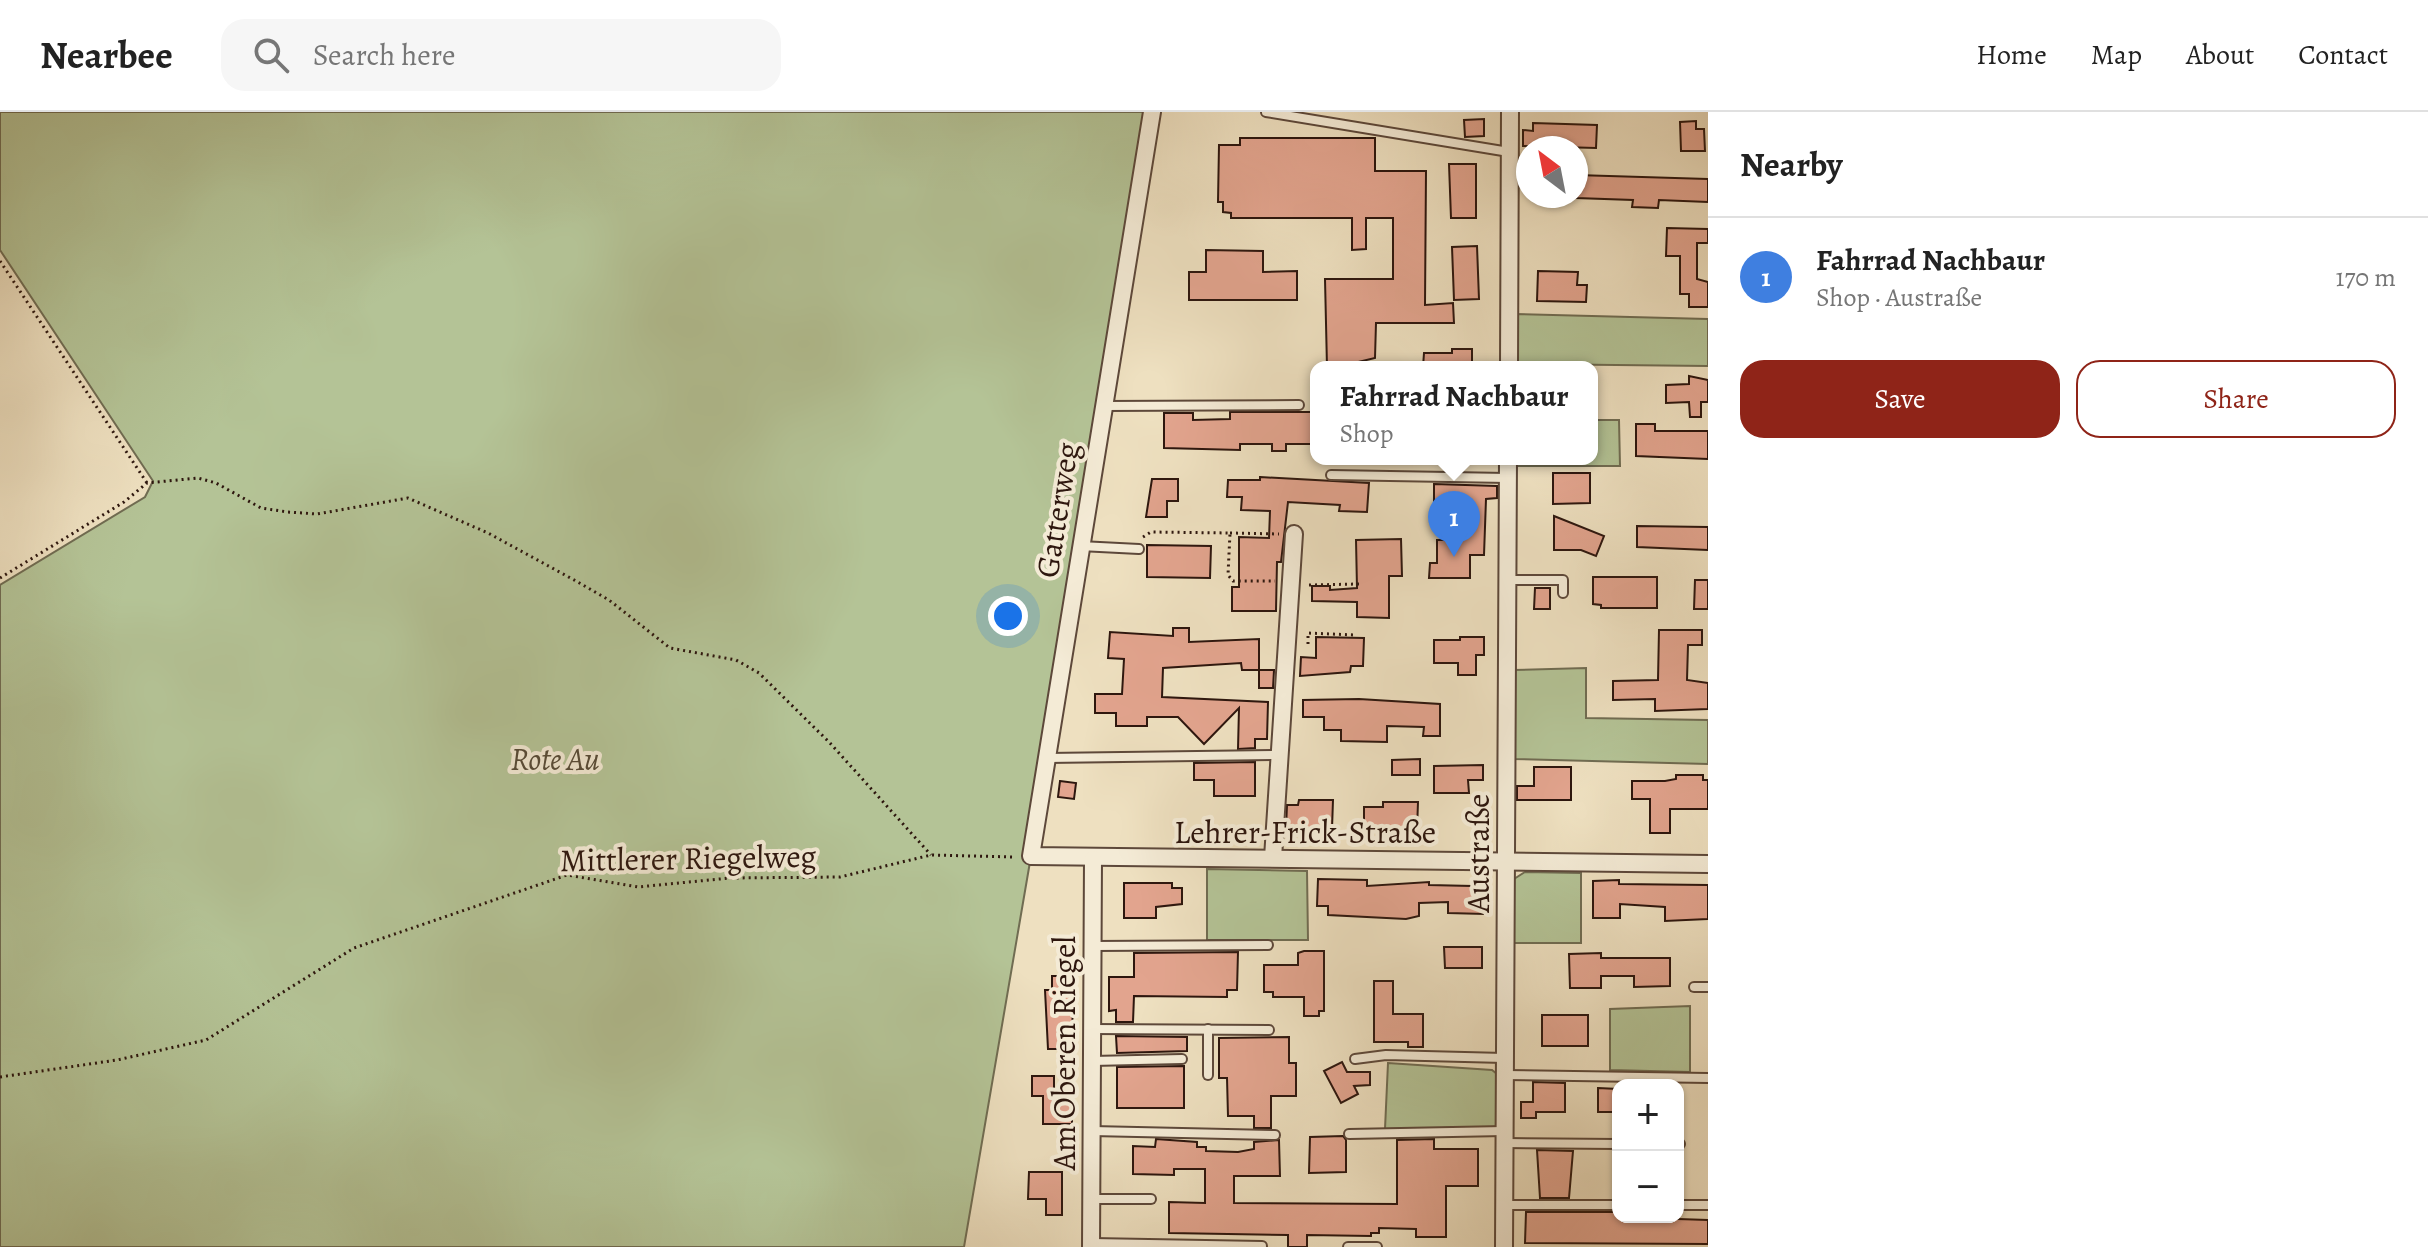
<!DOCTYPE html>
<html lang="en">
<head>
<meta charset="utf-8">
<style>
  body { margin:0; font-family:Alegreya,serif; background:#f6f6f6; color:#222 }
  .controls { position:absolute; right:24px; bottom:24px; display:grid; overflow:hidden; border-radius:16px; box-shadow:0 2px 6px #0004 }
  .controls button { width:72px; height:72px; display:grid; place-items:center; padding:0; border:0; border-bottom:2px solid #e0e0e0; background:#fff; color:#222; font:40px sans-serif }
  .compass { position:absolute; left:1516px; top:24px; width:72px; height:72px; border-radius:50%; background:#fff; box-shadow:0 2px 6px #0004; rotate:328deg }
  .you { position:absolute; left:1008px; top:504px; width:28px; height:28px; margin:-20px; border:6px solid #fff; border-radius:50%; background:#1a73e8; box-shadow:0 0 0 12px #1a73e833 }
  .badge { display:grid; place-items:center; width:52px; height:52px; border-radius:50%; background:#8f2418; color:#fff; font-size:26px; font-weight:700 }
  .pin { position:absolute; translate:-50% -66px; filter:drop-shadow(0 2px 4px #0008) }
  .pin::after { content:''; position:absolute; top:42px; width:28px; height:24px; background:inherit; clip-path:polygon(0 0,100% 0,50% 100%) }
  .popup { position:absolute; left:1310px; top:249px; width:288px; height:104px; box-sizing:border-box; display:grid; place-content:center; border-radius:16px; background:#fff; filter:drop-shadow(0 2px 6px #0005); font-size:26px; white-space:nowrap; color:#767676 }
  .popup b { font-size:30px; color:#222 }
  .popup::after { content:''; position:absolute; left:50%; top:100%; margin-left:-16px; border:16px solid transparent; border-top-color:#fff }
  .list { margin:0; padding:0; list-style:none }
  h2 { display:flex; justify-content:space-between; align-items:center; height:104px; margin:0; padding:0 32px; font-size:34px }
  h2 small { font-size:26px; font-weight:400; color:#767676 }
  .list li { display:grid; grid-template-columns:52px 1fr auto; gap:24px; align-items:center; box-sizing:border-box; height:120px; padding:0 32px; border-top:2px solid #e0e0e0 }
  .list b { display:block; font-size:30px; white-space:nowrap }
  .list p { margin:0; font-size:26px; white-space:nowrap; color:#767676 }
  .list em { font-size:26px; font-style:normal; color:#767676 }
  .actions { display:flex; gap:16px; padding:24px 32px }
  .actions a { flex:1; padding:18px 0; border:2px solid #8f2418; border-radius:24px; text-align:center; font-size:28px; color:#8f2418 }
  .actions .main { background:#8f2418; color:#fff }
  .icon { flex:none; width:44px; height:44px; fill:none; stroke:currentColor; stroke-width:2; stroke-linecap:round; stroke-linejoin:round }
  .map { position:relative; flex:none; width:1708px; height:1135px; overflow:hidden }
  header { display:flex; align-items:center; gap:48px; box-sizing:border-box; height:112px; padding:0 40px; background:#fff; border-bottom:2px solid #e0e0e0 }
  header strong { font-size:38px }
  nav { display:flex; gap:44px; margin-inline-start:auto; font-size:28px }
  .search { width:560px; height:72px; background:#f6f6f6; display:flex; align-items:center; gap:20px; box-sizing:border-box; padding:0 28px; border-radius:24px; color:#767676; font-size:30px }
  main { display:flex }
  aside { flex:1; background:#fff }
  .map>svg:first-child { display:block }
</style>
</head>
<body>
<header>
<strong>Nearbee</strong>
<div class="search"><svg class="icon" aria-label="search" viewBox="0 0 24 24"><circle cx="10" cy="10" r="6"/><path d="M15 15l6 6"/></svg>Search here</div>
<nav><a>Home</a><a>Map</a><a>About</a><a>Contact</a></nav>
</header>
<main>
<div class="map">
<svg width="1708" height="1135" viewBox="0 0 1708 1135">
  <rect width="100%" height="100%" fill="#eee0c0"/>
  <filter id="stains"><feTurbulence type="fractalNoise" baseFrequency=".0025" numOctaves="4"/><feColorMatrix values="0 0 0 0 .2 0 0 0 0 .09 0 0 0 0 .02 0 0 0 .5 -.17"/></filter>
  <radialGradient id="worn" r=".72"><stop offset=".6" stop-color="#630" stop-opacity="0"/><stop offset="1" stop-color="#630" stop-opacity=".3"/></radialGradient>
  <!-- green -->
  <g fill="#b4c396" stroke="#706c52" stroke-width="2">
    <polygon points="0,0 1144,0 1031,744 964,1135 0,1135 0,473 145,385 153,369 0,138"/>
    <polygon points="1515,202 1708,207 1708,254 1516,252"/>
    <polygon points="1592,308 1619,308 1620,354 1515,354 1515,347 1592,347"/>
    <polygon points="1586,556 1586,606 1708,608 1708,652 1513,647 1513,558"/>
    <polygon points="1207,757 1307,759 1308,828 1207,828"/>
    <polygon points="1525,760 1581,761 1581,831 1513,831 1514,767"/>
    <polygon points="1690,894 1690,960 1610,958 1610,897"/>
    <polygon points="1388,951 1492,958 1497,962 1497,1015 1385,1017"/>
  </g>
  <!-- building -->
  <g fill="#e2a48e" stroke="#2d160e" stroke-width="2">
    <polygon points="1484,7 1484,24 1465,25 1464,8"/>
    <polygon points="1696,9 1696,17 1704,17 1705,39 1681,39 1680,10"/>
    <polygon points="1533,11 1597,13 1596,36 1523,34 1523,18 1533,19"/>
    <polygon points="1240,26 1375,26 1375,59 1426,59 1425,193 1453,191 1454,211 1376,211 1375,246 1358,250 1358,255 1327,255 1325,167 1393,167 1393,106 1366,106 1366,137 1352,138 1352,106 1231,106 1231,101 1223,100 1223,90 1218,90 1219,33 1240,33"/>
    <polygon points="1449,52 1476,52 1476,106 1451,106"/>
    <polygon points="1576,63 1708,67 1708,90 1659,88 1658,96 1632,95 1633,88 1576,86"/>
    <polygon points="1667,116 1708,117 1708,131 1697,131 1697,167 1708,170 1708,195 1689,195 1689,182 1680,182 1680,144 1666,144"/>
    <polygon points="1477,134 1479,187 1454,188 1452,135"/>
    <polygon points="1206,138 1263,139 1263,160 1297,159 1297,188 1189,188 1189,160 1206,160"/>
    <polygon points="1538,159 1578,160 1577,173 1587,173 1586,190 1537,189"/>
    <polygon points="1452,237 1472,237 1472,255 1423,255 1424,241 1452,241"/>
    <polygon points="1689,264 1708,268 1708,290 1701,290 1701,305 1690,305 1689,290 1666,291 1666,273 1689,272"/>
    <polygon points="1230,300 1316,300 1316,332 1286,332 1286,339 1272,339 1272,332 1240,332 1240,338 1164,336 1164,301 1193,301 1193,308 1230,307"/>
    <polygon points="1636,312 1655,312 1655,319 1708,319 1708,347 1636,344"/>
    <polygon points="1553,361 1590,361 1590,391 1553,392"/>
    <polygon points="1260,365 1369,371 1367,400 1339,399 1340,393 1288,390 1281,450 1277,450 1276,499 1232,499 1232,475 1239,475 1239,425 1269,426 1270,399 1241,398 1242,385 1227,385 1228,368 1260,368"/>
    <polygon points="1152,367 1178,367 1178,389 1167,389 1167,405 1146,405"/>
    <polygon points="1434,372 1497,374 1497,386 1486,387 1484,443 1470,443 1470,466 1429,466 1430,451 1437,451 1437,428 1450,428 1451,391 1434,391"/>
    <polygon points="1554,404 1604,424 1596,444 1581,438 1554,438"/>
    <polygon points="1637,414 1708,415 1708,438 1637,435"/>
    <polygon points="1401,427 1402,464 1389,464 1389,506 1357,505 1357,490 1312,489 1312,474 1330,474 1330,478 1357,476 1356,428"/>
    <polygon points="1147,433 1211,434 1210,466 1147,465"/>
    <polygon points="1593,465 1657,465 1657,496 1601,496 1601,493 1593,492"/>
    <polygon points="1695,468 1708,468 1708,497 1694,497"/>
    <polygon points="1535,476 1550,476 1550,497 1534,497"/>
    <polygon points="1173,516 1189,516 1189,530 1259,527 1259,558 1242,558 1241,551 1163,556 1162,585 1268,590 1267,627 1255,627 1255,636 1238,637 1239,596 1204,632 1178,605 1147,605 1147,614 1116,614 1116,601 1095,601 1095,582 1122,582 1124,547 1108,546 1110,520 1173,524"/>
    <polygon points="1659,518 1702,518 1702,533 1688,533 1687,568 1708,571 1708,597 1655,599 1655,587 1613,588 1613,569 1658,568"/>
    <polygon points="1316,525 1364,526 1363,554 1351,554 1350,560 1300,564 1301,545 1316,546"/>
    <polygon points="1460,525 1484,525 1484,543 1476,543 1476,563 1458,563 1458,551 1434,551 1434,528 1460,528"/>
    <polygon points="1259,558 1274,558 1273,576 1259,576"/>
    <polygon points="1359,587 1440,592 1440,624 1423,624 1424,615 1387,614 1387,630 1341,629 1341,618 1324,618 1324,605 1303,605 1303,588"/>
    <polygon points="1420,647 1420,663 1392,663 1392,648"/>
    <polygon points="1255,650 1255,684 1214,684 1214,668 1194,668 1194,651"/>
    <polygon points="1483,653 1483,668 1468,668 1469,681 1434,681 1434,654"/>
    <polygon points="1534,655 1571,655 1571,688 1517,688 1517,674 1534,674"/>
    <polygon points="1676,663 1703,663 1703,668 1708,668 1708,697 1670,697 1670,721 1650,721 1650,687 1632,687 1632,669 1665,669 1676,667"/>
    <polygon points="1060,669 1076,671 1074,687 1058,685"/>
    <polygon points="1299,688 1333,688 1332,717 1286,716 1287,693 1298,693"/>
    <polygon points="1383,690 1418,690 1417,718 1364,718 1364,695 1383,695"/>
    <polygon points="1318,767 1367,768 1367,774 1429,770 1429,773 1472,774 1472,778 1485,778 1485,802 1448,801 1448,790 1419,791 1419,804 1406,807 1328,803 1328,794 1317,794"/>
    <polygon points="1619,768 1619,772 1708,773 1708,807 1665,809 1665,795 1620,792 1620,806 1593,806 1593,769"/>
    <polygon points="1124,771 1172,771 1172,776 1182,776 1182,792 1156,795 1156,806 1124,806"/>
    <polygon points="1444,835 1482,835 1482,856 1445,856"/>
    <polygon points="1304,839 1324,839 1324,899 1319,899 1319,904 1304,904 1304,885 1273,885 1273,880 1264,880 1264,853 1298,853 1298,841"/>
    <polygon points="1238,840 1237,878 1227,878 1227,885 1134,884 1133,910 1116,910 1116,898 1109,899 1109,865 1134,865 1134,841"/>
    <polygon points="1601,841 1601,846 1670,846 1670,874 1634,875 1634,864 1601,864 1601,876 1570,876 1569,842"/>
    <polygon points="1052,864 1067,864 1067,874 1072,873 1073,937 1048,937 1045,878 1052,878"/>
    <polygon points="1374,869 1393,869 1393,902 1423,902 1423,935 1408,935 1408,930 1374,930"/>
    <rect x="1542" y="903" width="46" height="31"/>
    <polygon points="1116,924 1187,925 1187,939 1117,941"/>
    <polygon points="1289,925 1289,951 1296,951 1296,984 1271,984 1271,1016 1254,1016 1254,1004 1228,1004 1227,966 1219,966 1219,926"/>
    <polygon points="1342,950 1347,960 1370,960 1370,973 1354,974 1358,982 1341,991 1324,959"/>
    <polygon points="1184,954 1184,996 1117,996 1117,955"/>
    <polygon points="1032,964 1054,964 1054,982 1072,982 1072,1012 1043,1012 1043,984 1032,984"/>
    <polygon points="1533,970 1565,971 1565,1000 1536,1000 1536,1006 1521,1006 1521,990 1533,990"/>
    <polygon points="1598,976 1618,977 1618,1000 1598,1000"/>
    <polygon points="1343,1024 1346,1028 1346,1060 1309,1061 1310,1025"/>
    <polygon points="1156,1027 1197,1030 1197,1035 1206,1035 1206,1039 1238,1040 1254,1037 1254,1030 1279,1028 1280,1064 1234,1064 1234,1091 1397,1092 1397,1028 1434,1027 1434,1037 1478,1037 1478,1074 1446,1074 1446,1125 1416,1125 1416,1117 1379,1116 1379,1121 1371,1121 1371,1124 1307,1123 1307,1135 1288,1135 1288,1123 1169,1121 1169,1090 1205,1091 1205,1057 1174,1057 1174,1063 1133,1062 1133,1034 1155,1035"/>
    <polygon points="1537,1038 1573,1039 1569,1086 1540,1086"/>
    <polygon points="1029,1060 1062,1060 1062,1103 1046,1103 1046,1087 1028,1087"/>
    <polygon points="1526,1100 1618,1100 1618,1105 1708,1108 1708,1132 1525,1131"/>
  </g>
  <g fill="none" stroke-linecap="round" stroke-linejoin="round">
    <!-- lane casing -->
    <g stroke="#5d483a" stroke-width="12">
      <g id="lane">
        <polyline points="1266,0 1509,40"/>
        <polyline points="1104,294 1299,293"/>
        <polyline points="1331,363 1508,366"/>
        <polyline points="1080,434 1139,437"/>
        <polyline points="1508,468 1563,468 1563,481"/>
        <polyline points="1047,646 1279,643"/>
        <polyline points="1093,834 1268,833"/>
        <polyline points="1694,875 1708,875"/>
        <polyline points="1092,917 1269,918"/>
        <polyline points="1355,947 1386,943 1504,946"/>
        <polyline points="1092,949 1182,947"/>
        <polyline points="1208,963 1208,917"/>
        <polyline points="1505,963 1708,966"/>
        <polyline points="1092,1019 1275,1023"/>
        <polyline points="1349,1022 1504,1019"/>
        <polyline points="1505,1031 1618,1032"/>
        <polyline points="1678,1032 1680,1032"/>
        <polyline points="1092,1087 1151,1087"/>
        <polyline points="1505,1093 1618,1093"/>
        <polyline points="1678,1093 1708,1093"/>
        <polyline points="1092,1131 1262,1134"/>
        <polyline points="1348,1135 1377,1135"/>
      </g>
    </g>
    <!-- street casing -->
    <g stroke="#5d483a" stroke-width="20">
      <g id="street">
        <polyline points="1152,0 1031,744 1708,752"/>
        <polyline points="1509,255 1510,0"/>
        <polyline points="1273,746 1294,422"/>
        <polyline points="1091,1135 1093,747"/>
        <polyline points="1504,1135 1508,347"/>
      </g>
    </g>
    <!-- path -->
    <g stroke="#2d160e" stroke-width="3" stroke-dasharray="2 4" stroke-linecap="butt">
      <polyline points="0,149 147,371"/>
      <polyline points="1230,421 1279,422"/>
      <polyline points="1143,425 1151,420 1230,421 1228,463 1233,469 1275,469"/>
      <polyline points="0,466 124,390 147,371 198,366 216,371 261,396 288,400 317,402 408,386 488,421 576,469 609,488 670,536 736,548 759,561 829,630 931,743"/>
      <polyline points="1309,473 1359,472"/>
      <polyline points="1308,532 1308,521 1355,523 1355,526"/>
      <polyline points="0,965 117,948 206,928 354,836 567,763 638,775 730,766 840,765 931,743 1014,745"/>
    </g>
    <!-- lane -->
    <use href="#lane" stroke="#f4ebd6" stroke-width="8"/>
    <!-- street -->
    <use href="#street" stroke="#f4ebd6" stroke-width="16"/>
  </g>
  <g text-anchor="middle" stroke-width="8" stroke-linejoin="round" paint-order="stroke">
    <!-- street labels -->
    <g font-size="32" fill="#2d160e" stroke="#f4ebd6">
      <text transform="translate(1057 398) rotate(-81)" y="11">Gatterweg</text>
      <text x="1305" y="731">Lehrer-Frick-Straße</text>
      <text transform="translate(1478 741) rotate(-90)" y="11">Austraße</text>
      <text transform="translate(688 746) rotate(-1)" y="11">Mittlerer Riegelweg</text>
      <text transform="translate(1064 941) rotate(-90)" y="11">Am Oberen Riegel</text>
    </g>
    <!-- park labels -->
    <g font-size="32" font-style="italic" fill="#564a37" stroke="#f4ebd6">
      <text x="555" y="658">Rote Au</text>
    </g>
  </g>
  <rect width="100%" height="100%" filter="url(#stains)"/>
  <rect width="100%" height="100%" fill="url(#worn)"/>
</svg>
<div class="controls">
<button>+</button>
<button>−</button>
</div>
<svg class="compass" viewBox="-18 -18 36 36"><path d="M0-13l5 13h-10z" fill="#e53935"/><path d="M0 13l5-13h-10z" fill="#767676"/></svg>
<div class="you"></div>
<div class="pin badge" style="left:1454px;top:445px;background:#3f7fe0">1</div>
<div class="popup"><b>Fahrrad Nachbaur</b>Shop</div>
</div>
<aside>
<h2>Nearby<small></small></h2>
<ul class="list">
<li><span class="badge" style="background:#3f7fe0">1</span><div><b>Fahrrad Nachbaur</b><p>Shop · Austraße</p></div><em>170 m</em></li>
</ul>
<div class="actions"><a class="main">Save</a><a>Share</a></div>
</aside>
</main>
</body>
</html>
